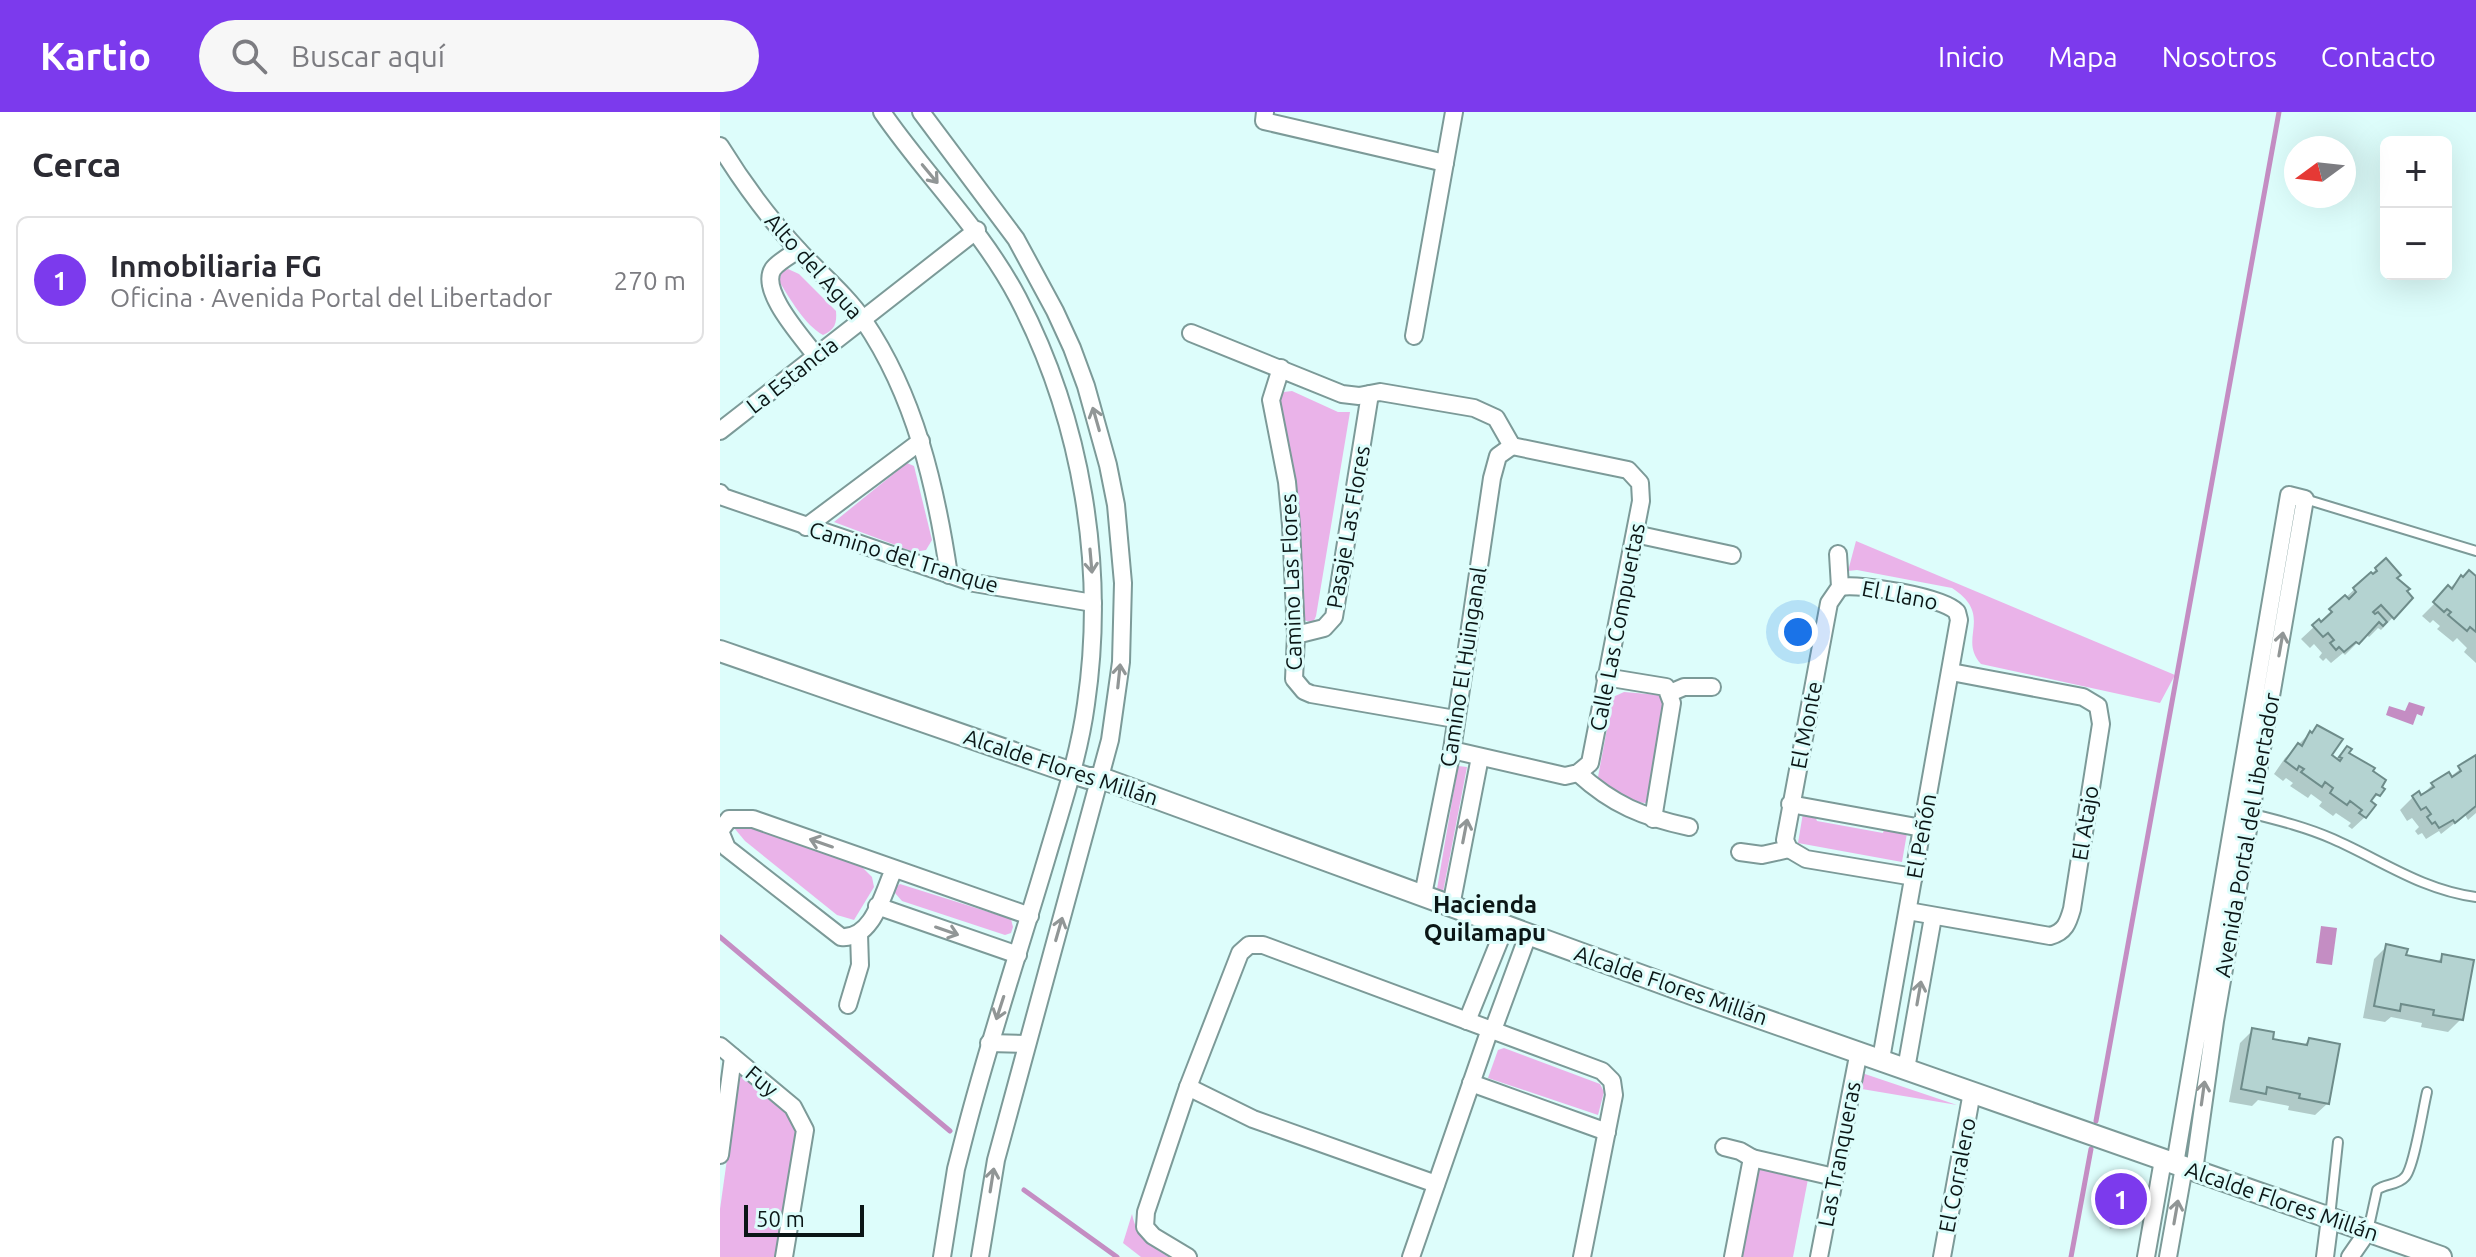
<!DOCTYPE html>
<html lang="es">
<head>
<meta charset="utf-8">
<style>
  body { margin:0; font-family:Ubuntu,sans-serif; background:#f7f7f7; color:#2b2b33 }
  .controls { position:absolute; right:24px; top:24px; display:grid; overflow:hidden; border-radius:12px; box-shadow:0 8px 32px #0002 }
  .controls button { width:72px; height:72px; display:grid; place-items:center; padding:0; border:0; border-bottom:2px solid #e1e1e2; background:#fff; color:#2b2b33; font:40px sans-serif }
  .compass { position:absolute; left:1564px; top:24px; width:72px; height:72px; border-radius:50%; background:#fff; box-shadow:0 8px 32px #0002; rotate:255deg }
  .scale { position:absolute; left:24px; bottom:20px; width:120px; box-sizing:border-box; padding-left:8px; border:4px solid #0b1616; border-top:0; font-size:22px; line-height:28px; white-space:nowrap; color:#0b1616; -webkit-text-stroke:6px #ddfdfb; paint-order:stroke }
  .you { position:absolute; left:1078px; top:520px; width:28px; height:28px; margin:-20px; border:6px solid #fff; border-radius:50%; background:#1a73e8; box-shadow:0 0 0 12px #1a73e833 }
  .badge { display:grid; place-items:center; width:52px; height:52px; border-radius:50%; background:#7c3aed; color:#fff; font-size:26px; font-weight:700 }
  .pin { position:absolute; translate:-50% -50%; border:4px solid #fff; box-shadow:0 2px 8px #0006 }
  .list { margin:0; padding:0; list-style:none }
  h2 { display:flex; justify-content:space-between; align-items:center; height:104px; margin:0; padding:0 32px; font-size:34px }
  h2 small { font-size:26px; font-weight:400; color:#7c7c81 }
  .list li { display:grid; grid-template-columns:52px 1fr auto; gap:24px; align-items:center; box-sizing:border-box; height:128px; margin:0 16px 16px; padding:0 16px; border:2px solid #e1e1e2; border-radius:12px }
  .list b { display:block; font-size:30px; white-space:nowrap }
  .list p { margin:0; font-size:26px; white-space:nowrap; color:#7c7c81 }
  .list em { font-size:26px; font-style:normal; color:#7c7c81 }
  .icon { flex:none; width:44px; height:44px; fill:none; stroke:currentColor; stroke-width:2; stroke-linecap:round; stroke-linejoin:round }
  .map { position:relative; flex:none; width:1756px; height:1145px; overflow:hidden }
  header { display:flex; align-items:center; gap:48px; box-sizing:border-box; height:112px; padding:0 40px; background:#7c3aed; color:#fff }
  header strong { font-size:38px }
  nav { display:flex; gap:44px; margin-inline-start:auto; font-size:28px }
  .search { width:560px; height:72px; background:#f7f7f7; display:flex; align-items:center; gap:20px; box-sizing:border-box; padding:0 28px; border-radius:44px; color:#7c7c81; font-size:30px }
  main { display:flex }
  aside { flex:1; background:#fff }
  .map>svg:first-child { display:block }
</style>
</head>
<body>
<header>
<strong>Kartio</strong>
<div class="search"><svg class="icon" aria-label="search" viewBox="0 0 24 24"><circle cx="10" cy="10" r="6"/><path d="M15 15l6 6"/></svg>Buscar aquí</div>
<nav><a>Inicio</a><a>Mapa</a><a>Nosotros</a><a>Contacto</a></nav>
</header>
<main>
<aside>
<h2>Cerca<small></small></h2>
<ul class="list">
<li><span class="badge">1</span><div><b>Inmobiliaria FG</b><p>Oficina · Avenida Portal del Libertador</p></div><em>270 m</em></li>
</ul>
</aside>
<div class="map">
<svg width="1756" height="1145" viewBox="0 0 1756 1145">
  <rect width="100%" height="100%" fill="#ddfdfb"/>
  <!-- green -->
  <g fill="#eab3e9">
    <path d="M68,157L79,162L116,199C117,211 115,218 103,223C85,213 70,187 59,169L62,160Z"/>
    <polygon points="572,279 618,300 630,300 596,504 593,511 584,508 572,361 559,287 564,280"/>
    <polygon points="187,351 194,354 212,428 206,438 194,440 114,410"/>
    <path d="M1136,429L1455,563L1440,591L1261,552C1237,526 1275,504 1232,476L1137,458L1128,459Z"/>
    <path d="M904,580L940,583L943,595L926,691C908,690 891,677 878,665L893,585Z"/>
    <polygon points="738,654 747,655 723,780 717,777"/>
    <polygon points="1083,701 1095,704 1097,709 1163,721 1164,717 1187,721 1182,750 1078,731"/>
    <polygon points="17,712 27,713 140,753 152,765 154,775 134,808 117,803 25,729 15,717"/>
    <polygon points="180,772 291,807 293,815 291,821 285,823 182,789 175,781 175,776"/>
    <polygon points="784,936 880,972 884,980 878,1003 768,966 778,938"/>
    <polygon points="1139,960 1237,993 1136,976"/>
    <polygon points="19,962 70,1005 77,1015 55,1145 0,1145 0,1097"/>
    <polygon points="1036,1051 1089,1062 1073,1145 1017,1145"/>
    <path d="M412,1102C417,1126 429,1133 449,1145H421L403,1131Z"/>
  </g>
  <!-- water -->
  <g fill="#c48dc3">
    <polygon points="1689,590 1705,595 1702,604 1697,602 1693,613 1666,603 1669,594 1685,599"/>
    <polygon points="1601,814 1617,816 1612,853 1596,851"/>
  </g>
  <!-- shadow -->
  <g fill="#0003">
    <polygon points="1665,449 1674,466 1691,486 1661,518 1658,516 1649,525 1646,522 1625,543 1623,541 1611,551 1606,546 1603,549 1599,545 1602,541 1594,532 1590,536 1581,527"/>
    <polygon points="1741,465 1756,465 1756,551 1744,540 1747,536 1737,526 1733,530 1717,517 1720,514 1713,508 1710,511 1702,504"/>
    <polygon points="1590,621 1615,648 1627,636 1626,642 1662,678 1650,691 1645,705 1632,717 1628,714 1631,711 1616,701 1613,704 1599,694 1602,690 1591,682 1588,686 1570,674 1573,671 1566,666 1563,669 1554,662 1565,646"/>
    <polygon points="1756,645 1756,701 1748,708 1745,703 1721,722 1719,719 1706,727 1702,721 1698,723 1695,719 1699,715 1692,706 1687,709 1680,698 1693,685 1700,685 1712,673 1730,665"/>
    <polygon points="1666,835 1684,845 1716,851 1723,844 1741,907 1728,920 1701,915 1702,911 1671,905 1665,910 1643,906 1654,847"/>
    <polygon points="1533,918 1551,928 1583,934 1589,928 1608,991 1595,1003 1568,998 1569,994 1538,988 1532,994 1509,990 1520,931"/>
    <polygon points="1383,1072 1417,1104 1411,1110 1390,1117 1377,1078"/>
  </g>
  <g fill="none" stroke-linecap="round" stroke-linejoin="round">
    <!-- stream -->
    <g stroke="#c48dc3" stroke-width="5">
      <polyline points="0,825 230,1019"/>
      <polyline points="1376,1009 1559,0"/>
      <polyline points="304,1078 397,1145"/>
      <polyline points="1351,1145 1371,1037"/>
    </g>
  </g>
  <!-- building -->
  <g fill="#b4d3d1" stroke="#6e8c8a" stroke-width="2">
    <polygon points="1666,446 1681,463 1677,466 1690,477 1687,479 1693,486 1674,507 1661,493 1653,500 1655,502 1658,500 1667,510 1663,514 1659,510 1639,532 1636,530 1624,540 1619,535 1616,538 1610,531 1614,528 1608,521 1603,525 1592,513 1599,507 1601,510 1612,500 1609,497 1625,483 1629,487 1636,480 1633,476 1651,460 1653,462 1657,459 1655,456"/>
    <polygon points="1749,458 1756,464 1756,520 1750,515 1747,519 1728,503 1731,500 1727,497 1724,500 1713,490 1728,473 1732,477 1741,463 1743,465"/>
    <polygon points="1597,613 1623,627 1612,643 1620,649 1622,646 1619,645 1627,634 1632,637 1629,641 1655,656 1653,659 1666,668 1662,675 1665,677 1660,684 1656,682 1651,689 1656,693 1646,706 1639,701 1642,698 1630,689 1627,693 1610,681 1613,676 1605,670 1602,675 1581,660 1584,657 1579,654 1577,658 1565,649 1578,631 1582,634 1590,619 1592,621"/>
    <polygon points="1756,643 1756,694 1735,711 1733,708 1719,716 1715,710 1712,712 1707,705 1711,702 1706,695 1701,698 1692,684 1699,679 1701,683 1714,675 1711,671 1729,660 1732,665 1741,659 1738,654"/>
    <polygon points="1666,832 1688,837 1686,843 1721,850 1722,842 1754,848 1743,908 1713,903 1714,898 1681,892 1680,899 1654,894"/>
    <polygon points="1532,916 1554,920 1553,927 1587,933 1589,926 1620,932 1609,992 1579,986 1580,982 1547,975 1546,982 1521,977"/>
    <polygon points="1405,1063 1419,1104 1396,1112 1382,1071"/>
  </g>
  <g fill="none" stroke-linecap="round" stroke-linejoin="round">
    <!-- service casing -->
    <g stroke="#7c9a98" stroke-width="12">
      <g id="service">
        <polyline points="1585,387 1756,439"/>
        <path d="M1529,701C1557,708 1586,715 1613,727C1661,748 1702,778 1756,785"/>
        <polyline points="1610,1105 1618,1030"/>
        <path d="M1648,1119L1657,1078C1665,1071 1677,1074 1685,1065C1694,1056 1703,996 1707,980"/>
      </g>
    </g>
    <!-- minor casing -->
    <g stroke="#7c9a98" stroke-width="20">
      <g id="minor">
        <path d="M162,0C206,64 261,116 298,186C362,309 386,455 366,592C359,644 342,694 327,745C300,836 270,926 246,1018L236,1057L222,1145"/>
        <polyline points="201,0 296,127 335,199 352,236 366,274 388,353 396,393 403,471 401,550 390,628 276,1048 260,1145"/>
        <polyline points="545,0 544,9 725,51"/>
        <path d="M0,34C24,73 51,109 82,142C102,163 128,185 144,209C195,284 216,375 229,463"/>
        <path d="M78,138C71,143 58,150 53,157C39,179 83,226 96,244"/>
        <polyline points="471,221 622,282 639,284 660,280 754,296 776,306 792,334"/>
        <polyline points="694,224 734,0"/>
        <polyline points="561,256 551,288 567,370 571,413 576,523 574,567 584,579 591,582 735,607"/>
        <polyline points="0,319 257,118"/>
        <polyline points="0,381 3,385 254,471 373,491"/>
        <polyline points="86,415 201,329"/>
        <polyline points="915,422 1012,443"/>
        <polyline points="1118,442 1120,475 1109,491 1065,728 1069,737 1086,747 1194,765"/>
        <path d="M1120,475C1141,471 1223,485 1237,500L1239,508L1161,947"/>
        <polyline points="576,523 604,516 614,505 650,282"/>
        <polyline points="885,565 946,575 952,591 933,707"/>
        <polyline points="950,581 964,575 992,575"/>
        <polyline points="732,638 845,664 858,661 870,651 921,389 920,371 908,358 792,334"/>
        <path d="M858,661C893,693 923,705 969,715"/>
        <polyline points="1070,692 1202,716"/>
        <polyline points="1020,740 1042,743 1069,737"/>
        <path d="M174,757C163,781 153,828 121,825L7,736L0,719L9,707H33L310,804"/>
        <polyline points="703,783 732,638 772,366 778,344 792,334"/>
        <polyline points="157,794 298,843"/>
        <polyline points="731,794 760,645"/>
        <path d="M1188,799L1330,824C1345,820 1348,811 1352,797L1381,612L1378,594L1363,585L1231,560"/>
        <polyline points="128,893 140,853 139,822"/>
        <polyline points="747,909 785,815"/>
        <polyline points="773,918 808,823"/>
        <polyline points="269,931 306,932"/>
        <polyline points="0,934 73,995 85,1018 64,1145"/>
        <polyline points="1186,957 1213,805"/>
        <polyline points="751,971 887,1020"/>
        <polyline points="468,975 533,1007 716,1072"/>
        <polyline points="1004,1035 1020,1039 1032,1046"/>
        <polyline points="0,1043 13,945"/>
        <polyline points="1455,1052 1569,383 1585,387 1495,909 1474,1059"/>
        <polyline points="468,1145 433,1124 425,1115 426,1100 468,975 520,841 529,833 543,833 882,959 892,969 894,983 862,1145"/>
        <polyline points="691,1145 770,917"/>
        <polyline points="1013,1145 1032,1046 1114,1065"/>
        <polyline points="1099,1145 1139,939"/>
        <polyline points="1222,1145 1252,980"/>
        <polyline points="1426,1145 1443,1048"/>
        <polyline points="1448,1145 1464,1055"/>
        <polyline points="1605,1145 1610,1106"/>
        <polyline points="1630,1145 1648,1119"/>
      </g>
    </g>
    <!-- tertiary casing -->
    <g stroke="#7c9a98" stroke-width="24">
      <polyline id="tertiary" points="0,539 352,661 368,666 381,666 980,885 1721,1145"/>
    </g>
    <!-- service -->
    <use href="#service" stroke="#fff" stroke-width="8"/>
    <!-- minor -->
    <use href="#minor" stroke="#fff" stroke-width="16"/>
    <!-- tertiary -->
    <use href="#tertiary" stroke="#fff" stroke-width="20"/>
  </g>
  <!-- one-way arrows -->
  <defs><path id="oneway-shaft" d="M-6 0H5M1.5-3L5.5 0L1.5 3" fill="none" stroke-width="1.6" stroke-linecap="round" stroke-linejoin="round" transform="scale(2)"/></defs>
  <g stroke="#919696">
    <use href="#oneway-shaft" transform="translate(210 62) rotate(50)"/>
    <use href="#oneway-shaft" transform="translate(376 307) rotate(-106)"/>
    <use href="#oneway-shaft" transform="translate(371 449) rotate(85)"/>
    <use href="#oneway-shaft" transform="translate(1561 532) rotate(-80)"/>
    <use href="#oneway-shaft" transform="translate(399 564) rotate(-84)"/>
    <use href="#oneway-shaft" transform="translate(745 719) rotate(-79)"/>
    <use href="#oneway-shaft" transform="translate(101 731) rotate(-161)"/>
    <use href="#oneway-shaft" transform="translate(339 817) rotate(-74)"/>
    <use href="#oneway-shaft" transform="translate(227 819) rotate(19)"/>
    <use href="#oneway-shaft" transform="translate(1199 881) rotate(-80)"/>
    <use href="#oneway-shaft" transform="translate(280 896) rotate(108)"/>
    <use href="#oneway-shaft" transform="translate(1483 981) rotate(-82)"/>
    <use href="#oneway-shaft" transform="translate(272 1068) rotate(-81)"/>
    <use href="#oneway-shaft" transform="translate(1456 1100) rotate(-80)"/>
  </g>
  <g text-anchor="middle" stroke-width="6" stroke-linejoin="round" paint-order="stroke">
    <!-- street labels -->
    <g font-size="22" fill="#0b1616" stroke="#ddfdfb">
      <text transform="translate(94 154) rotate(48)" y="8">Alto del Agua</text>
      <text transform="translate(72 263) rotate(-38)" y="8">La Estancia</text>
      <text transform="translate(628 415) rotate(-80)" y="8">Pasaje Las Flores</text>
      <text transform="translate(184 445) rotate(17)" y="8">Camino del Tranque</text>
      <text transform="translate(571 470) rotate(-92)" y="8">Camino Las Flores</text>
      <text transform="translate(1180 483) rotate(11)" y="8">El Llano</text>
      <text transform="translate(897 515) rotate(-79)" y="8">Calle Las Compuertas</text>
      <text transform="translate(743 555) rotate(-81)" y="8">Camino El Huinganal</text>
      <text transform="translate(1086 613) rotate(-79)" y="8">El Monte</text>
      <text transform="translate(341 655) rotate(18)" y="8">Alcalde Flores Millán</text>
      <text transform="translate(1365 711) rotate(-81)" y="8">El Atajo</text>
      <text transform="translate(1527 723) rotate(-80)" y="8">Avenida Portal del Libertador</text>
      <text transform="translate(1201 724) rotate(-80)" y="8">El Peñón</text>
      <text transform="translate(951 873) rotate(19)" y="8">Alcalde Flores Millán</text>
      <text transform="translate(42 969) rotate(40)" y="8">Fuy</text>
      <text transform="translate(1119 1042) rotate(-79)" y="8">Las Tranqueras</text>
      <text transform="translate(1237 1063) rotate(-79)" y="8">El Corralero</text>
      <text transform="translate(1562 1089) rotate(19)" y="8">Alcalde Flores Millán</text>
    </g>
    <!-- neighbourhood labels -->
    <g font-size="24" font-weight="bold" fill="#0b1616" stroke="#ddfdfb">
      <text x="765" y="801">Hacienda<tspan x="765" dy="28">Quilamapu</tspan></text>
    </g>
  </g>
</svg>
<div class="controls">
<button>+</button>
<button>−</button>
</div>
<svg class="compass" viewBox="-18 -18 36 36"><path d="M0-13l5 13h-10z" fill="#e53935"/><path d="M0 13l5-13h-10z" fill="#7c7c81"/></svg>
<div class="scale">50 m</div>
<div class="you"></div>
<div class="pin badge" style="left:1401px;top:1087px">1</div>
</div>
</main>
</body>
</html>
